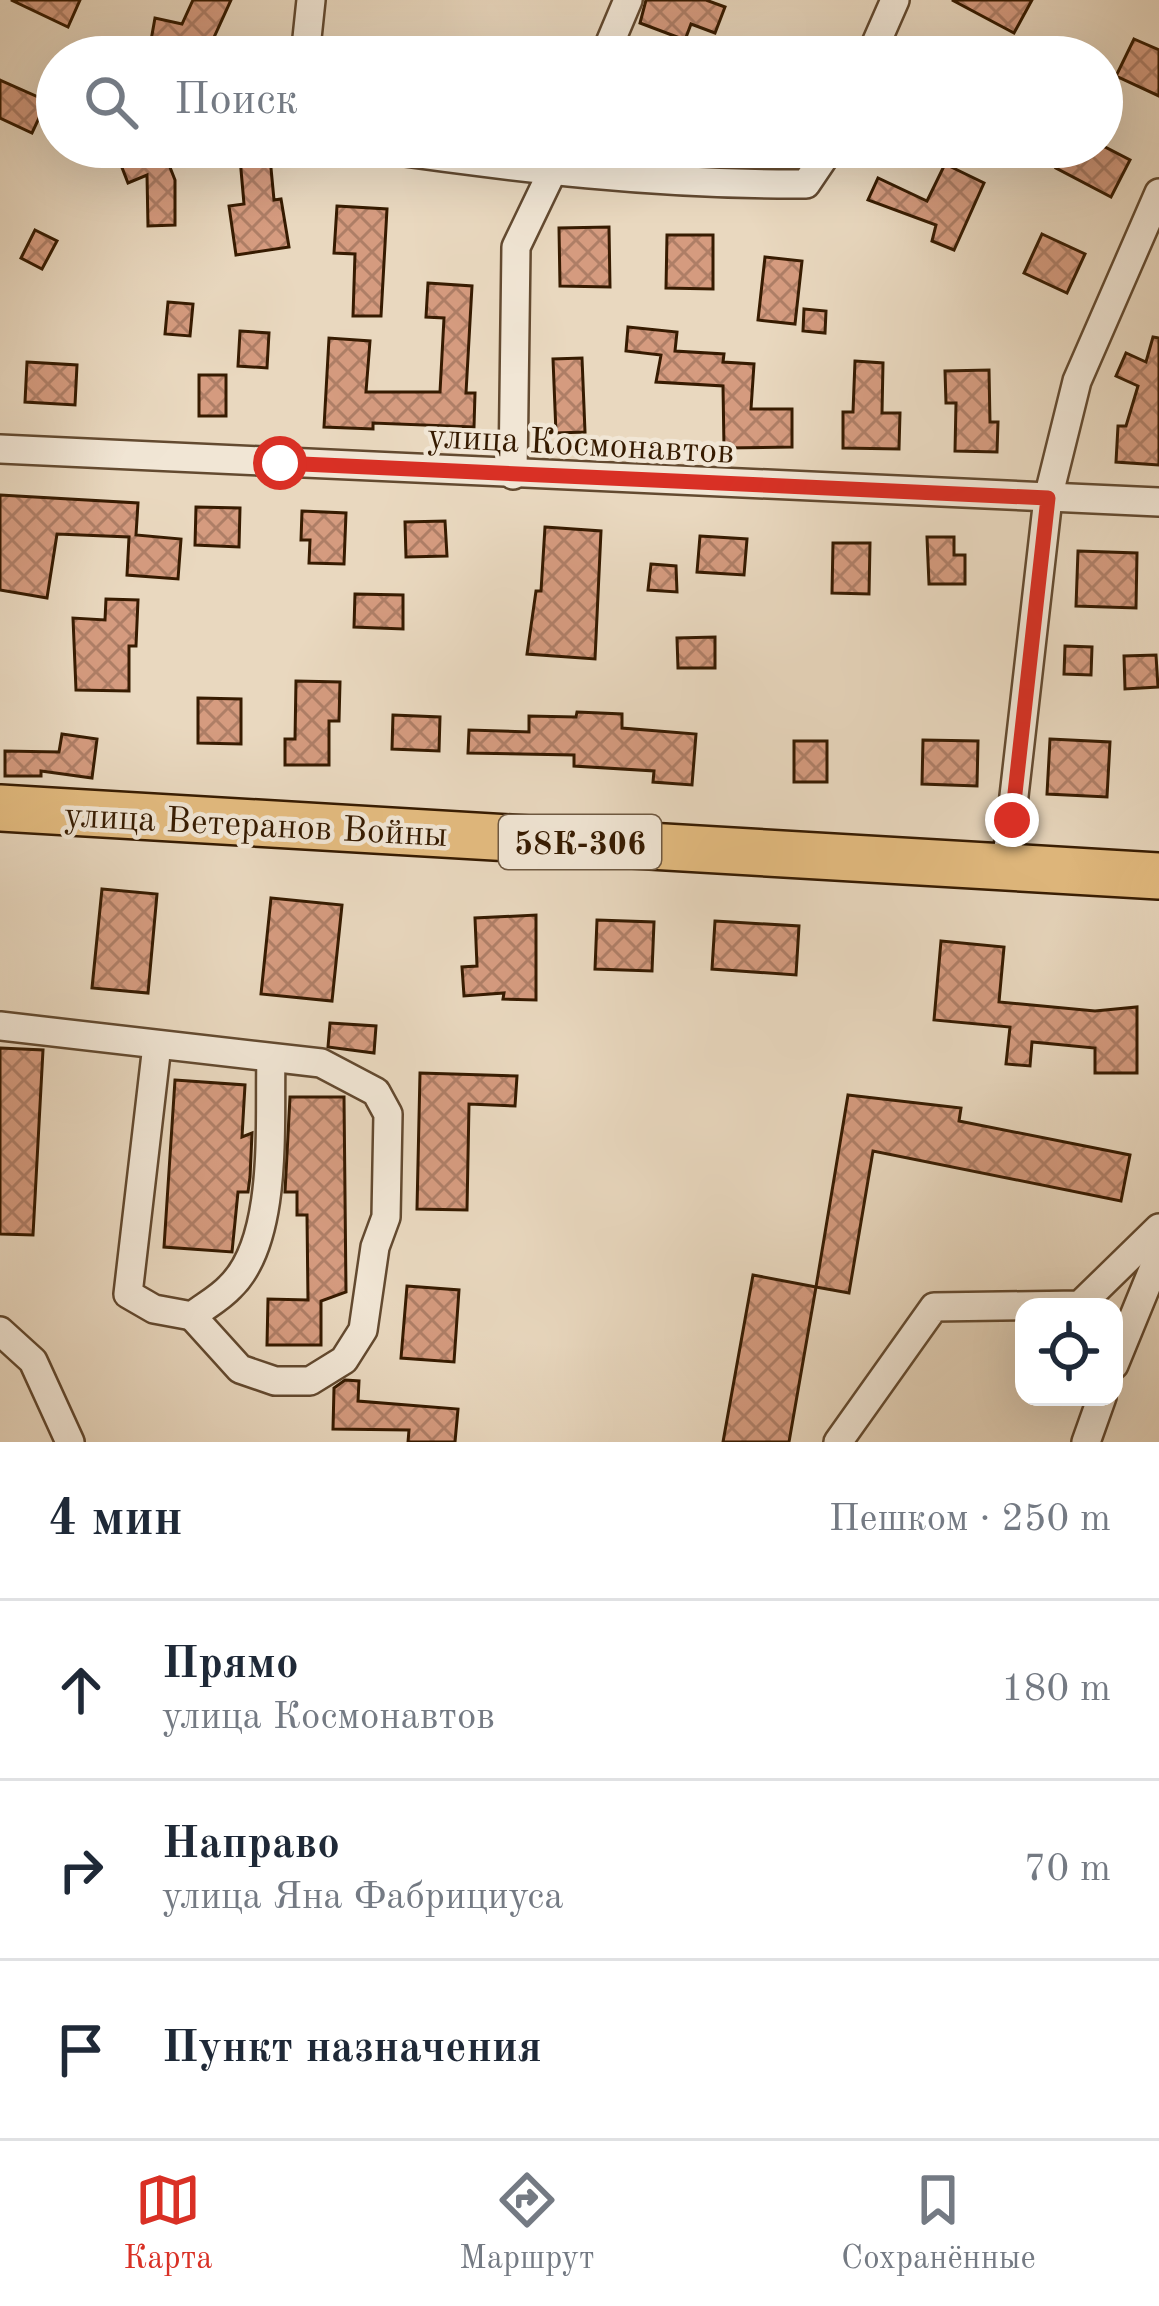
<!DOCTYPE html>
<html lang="ru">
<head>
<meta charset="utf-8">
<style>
  body { margin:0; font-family:"Old Standard TT",serif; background:#f6f6f7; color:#1f2937 }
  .controls { position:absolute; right:36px; bottom:36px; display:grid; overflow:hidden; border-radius:24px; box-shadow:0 12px 48px #0002 }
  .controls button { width:108px; height:108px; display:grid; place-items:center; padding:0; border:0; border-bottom:3px solid #e0e1e3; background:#fff; color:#1f2937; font:60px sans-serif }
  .stop { position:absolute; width:36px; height:36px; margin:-27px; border:9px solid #d93025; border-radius:50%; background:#fff }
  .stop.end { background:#d93025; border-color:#fff; box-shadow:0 3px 12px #0008 }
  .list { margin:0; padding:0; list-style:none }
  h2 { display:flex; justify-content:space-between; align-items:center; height:156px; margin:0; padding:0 48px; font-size:51px }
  h2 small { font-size:39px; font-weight:400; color:#747a83 }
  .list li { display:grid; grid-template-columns:78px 1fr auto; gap:36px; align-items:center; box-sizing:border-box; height:180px; padding:0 48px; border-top:3px solid #e0e1e3 }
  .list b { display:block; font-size:45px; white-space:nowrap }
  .list p { margin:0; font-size:39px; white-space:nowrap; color:#747a83 }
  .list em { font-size:39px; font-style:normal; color:#747a83 }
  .icon { flex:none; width:66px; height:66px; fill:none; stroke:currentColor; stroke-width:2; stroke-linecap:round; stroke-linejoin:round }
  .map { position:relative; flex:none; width:1159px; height:1442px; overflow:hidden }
  .search { position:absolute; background:#fff; box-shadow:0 12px 48px #0002; left:36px; right:36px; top:36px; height:132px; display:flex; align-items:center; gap:30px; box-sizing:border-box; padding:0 42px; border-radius:66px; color:#747a83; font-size:45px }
  .sheet { height:696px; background:#fff }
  nav { display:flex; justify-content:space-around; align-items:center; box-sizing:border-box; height:168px; border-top:3px solid #e0e1e3; background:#fff; font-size:33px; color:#747a83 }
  nav a { display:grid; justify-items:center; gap:6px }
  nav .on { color:#d93025 }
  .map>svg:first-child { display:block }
</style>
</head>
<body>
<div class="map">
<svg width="1159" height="1442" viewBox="0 0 1159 1442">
  <defs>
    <pattern id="building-cross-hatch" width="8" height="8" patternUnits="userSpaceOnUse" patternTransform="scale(3)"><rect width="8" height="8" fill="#d59b7f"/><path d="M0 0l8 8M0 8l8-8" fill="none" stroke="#ae7e66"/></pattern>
  </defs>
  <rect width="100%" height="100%" fill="#e9d8bf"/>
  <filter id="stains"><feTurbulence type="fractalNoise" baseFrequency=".00167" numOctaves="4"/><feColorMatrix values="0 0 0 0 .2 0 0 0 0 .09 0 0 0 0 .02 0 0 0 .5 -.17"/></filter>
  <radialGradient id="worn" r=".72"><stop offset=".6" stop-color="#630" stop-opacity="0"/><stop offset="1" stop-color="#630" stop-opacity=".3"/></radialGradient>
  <!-- building -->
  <g fill="url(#building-cross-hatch)" stroke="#361b01" stroke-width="3">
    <polygon points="11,0 80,0 68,27"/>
    <polygon points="193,0 231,0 205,57 148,57 155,18 182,24"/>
    <polygon points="646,0 706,0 725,7 715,33 691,24 685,40 640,23"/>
    <polygon points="952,0 1032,0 1014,33"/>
    <polygon points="1134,39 1159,50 1159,96 1116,76"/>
    <polygon points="0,80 47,101 32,133 0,118"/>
    <polygon points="114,147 162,147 175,180 175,225 148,226 147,175 128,183"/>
    <polygon points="239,147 269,147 274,200 281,199 289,247 236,255 229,206 244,204"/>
    <polygon points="1067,147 1105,147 1130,160 1111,197 1056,168"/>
    <polygon points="945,164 984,183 954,250 932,241 936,225 868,200 878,178 927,201"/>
    <polygon points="337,206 387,209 381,316 353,316 355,254 334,253"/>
    <polygon points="609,227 610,287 560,286 559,228"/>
    <polygon points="35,230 57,241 42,269 21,258"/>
    <polygon points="1042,234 1085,254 1067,293 1024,273"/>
    <polygon points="667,235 713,235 713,289 666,288"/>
    <polygon points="765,257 802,261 795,324 758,320"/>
    <polygon points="428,283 472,286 466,393 475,393 474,427 373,423 373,429 324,427 329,338 370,341 366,392 440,392 444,318 426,317"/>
    <polygon points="168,302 193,304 190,336 165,334"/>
    <polygon points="804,309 826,311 825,333 803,331"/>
    <polygon points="628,327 677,332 675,351 724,354 723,362 754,364 751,409 792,409 792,447 724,448 723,386 656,382 661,355 626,351"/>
    <polygon points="240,331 269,333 267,368 238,366"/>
    <polygon points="1153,337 1159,338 1159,465 1116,462 1118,426 1126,426 1138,386 1116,376 1126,353 1146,362"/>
    <polygon points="582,358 585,432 556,433 553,359"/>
    <polygon points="855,361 883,363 882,413 900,413 899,449 843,448 843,412 853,412"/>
    <polygon points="27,362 77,365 75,405 25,402"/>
    <polygon points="989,370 990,422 998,422 997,452 955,451 956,403 946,403 945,371"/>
    <rect x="199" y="375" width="27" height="41"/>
    <polygon points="0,495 138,503 136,535 181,539 178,579 127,575 129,537 57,534 47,598 0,590"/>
    <polygon points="196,507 240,508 239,547 195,545"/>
    <polygon points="302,511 346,513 344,564 309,563 310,540 301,540"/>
    <polygon points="445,521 447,556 406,557 405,522"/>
    <polygon points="545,527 601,531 595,659 527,654 536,591 541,591"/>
    <polygon points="700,536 747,539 744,575 697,572"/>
    <polygon points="927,537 954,537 954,555 965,555 965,584 929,584"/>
    <polygon points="833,543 870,543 869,594 832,593"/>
    <polygon points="1078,551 1137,553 1136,608 1076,606"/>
    <polygon points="651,564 676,566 677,592 648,590"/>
    <polygon points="355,594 403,595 403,629 354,627"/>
    <polygon points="106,599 138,600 136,646 129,646 129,691 76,690 73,618 105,620"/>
    <polygon points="715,637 715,668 678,668 677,638"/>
    <polygon points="1065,646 1092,647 1091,675 1064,674"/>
    <polygon points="1156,655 1158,687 1125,689 1124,656"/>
    <polygon points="296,681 340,682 339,721 329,721 329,765 285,765 285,739 295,739"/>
    <polygon points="198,698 241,699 241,744 198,743"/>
    <polygon points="577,712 622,714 622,728 696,734 692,785 653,782 654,771 574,766 574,755 468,753 469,730 529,732 529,716 576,717"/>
    <polygon points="393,715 440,717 439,751 392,749"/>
    <polygon points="62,734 97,739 92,778 41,771 41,776 5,776 5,751 59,752"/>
    <polygon points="1050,739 1110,742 1107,797 1047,794"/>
    <polygon points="923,740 978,741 977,786 922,784"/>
    <rect x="794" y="741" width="33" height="41"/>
    <polygon points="102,889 157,894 148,993 92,988"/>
    <polygon points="271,898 342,905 332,1001 261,994"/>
    <polygon points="536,915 536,1000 503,999 504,993 464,996 462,967 477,966 475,918"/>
    <polygon points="597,920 654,922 652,971 595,969"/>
    <polygon points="715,921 799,926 796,975 712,969"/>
    <polygon points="941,941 1004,947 999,1002 1095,1011 1137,1007 1137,1073 1095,1073 1095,1048 1032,1042 1030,1066 1006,1064 1010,1027 934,1020"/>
    <polygon points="330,1023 376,1026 374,1053 328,1047"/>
    <polygon points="0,1048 43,1050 33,1235 0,1234"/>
    <polygon points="420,1073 517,1076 515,1106 469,1104 467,1210 417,1209"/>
    <polygon points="175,1080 245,1085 242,1137 252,1133 250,1177 248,1192 238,1192 232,1252 164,1247"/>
    <polygon points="848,1095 961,1108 959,1121 1130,1155 1121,1201 873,1151 849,1293 816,1287"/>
    <polygon points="290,1097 344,1097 346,1292 321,1301 321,1345 267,1345 268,1299 308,1300 307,1215 297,1215 297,1192 285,1192"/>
    <polygon points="753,1275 816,1287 789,1442 723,1442"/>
    <polygon points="407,1286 459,1290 454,1362 401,1358"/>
    <polygon points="345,1380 359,1381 358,1401 458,1409 455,1442 408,1442 409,1430 333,1429 334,1388"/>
  </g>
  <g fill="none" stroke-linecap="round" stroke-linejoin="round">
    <!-- minor casing -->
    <g stroke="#634a30" stroke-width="32">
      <g id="minor">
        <polyline points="305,57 311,0"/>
        <polyline points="604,57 628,0"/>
        <polyline points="870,57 895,0"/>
        <path d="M369,147C515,168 659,185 806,184L831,147"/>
        <polyline points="0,449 1159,502"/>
        <polyline points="513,475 516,247 564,147"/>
        <polyline points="1006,866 1048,498 1077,381 1159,193"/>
        <polyline points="0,1026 321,1063 376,1092 388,1114 386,1217 375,1247 363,1330 344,1360 310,1381 275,1381 240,1369 192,1316"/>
        <path d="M157,1045L128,1294L154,1309L192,1316C205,1306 220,1298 230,1287C279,1240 269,1122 271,1058"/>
        <polyline points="0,1331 33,1361 70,1442"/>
        <polyline points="1114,1365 1159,1255"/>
        <polyline points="838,1442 934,1307 1080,1305 1159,1228"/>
        <polyline points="1086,1442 1102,1397"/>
      </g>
    </g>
    <!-- trunk casing -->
    <g stroke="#361b01" stroke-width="50">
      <polyline id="trunk" points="0,808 1159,876"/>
    </g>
    <!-- minor -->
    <use href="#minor" stroke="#f1e6d5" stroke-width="27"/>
    <!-- trunk -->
    <use href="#trunk" stroke="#e4bc80" stroke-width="45"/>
  </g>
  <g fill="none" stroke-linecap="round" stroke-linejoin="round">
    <!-- route -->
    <polyline stroke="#d93025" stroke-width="15" points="280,463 1048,498 1012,820"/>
  </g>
  <g text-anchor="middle" stroke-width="9" stroke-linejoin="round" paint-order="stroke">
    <!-- shield labels -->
    <rect fill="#f1e6d5" stroke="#6e5841" stroke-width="3" x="499" y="815" width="162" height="54" rx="9"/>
    <g font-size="33" font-weight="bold" fill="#361b01">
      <text x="580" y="854">58К-306</text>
    </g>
    <!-- street labels -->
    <g font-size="36" fill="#361b01" stroke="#f1e6d5">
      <text transform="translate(581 442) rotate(3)" y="13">улица Космонавтов</text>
      <text transform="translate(256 823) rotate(3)" y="13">улица Ветеранов Войны</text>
    </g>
  </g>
  <rect width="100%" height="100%" filter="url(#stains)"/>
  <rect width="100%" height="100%" fill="url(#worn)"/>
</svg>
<div class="controls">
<button><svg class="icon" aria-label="locate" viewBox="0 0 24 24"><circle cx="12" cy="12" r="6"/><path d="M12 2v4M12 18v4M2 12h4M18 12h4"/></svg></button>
</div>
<div class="stop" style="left:280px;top:463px"></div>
<div class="stop end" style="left:1012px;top:820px"></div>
<div class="search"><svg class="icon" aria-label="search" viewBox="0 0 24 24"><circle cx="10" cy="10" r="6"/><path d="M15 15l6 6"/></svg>Поиск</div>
</div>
<section class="sheet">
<h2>4 мин<small>Пешком · 250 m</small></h2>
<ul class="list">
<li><svg class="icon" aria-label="ahead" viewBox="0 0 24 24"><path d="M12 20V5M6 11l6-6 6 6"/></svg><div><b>Прямо</b><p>улица Космонавтов</p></div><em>180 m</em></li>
<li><svg class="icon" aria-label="right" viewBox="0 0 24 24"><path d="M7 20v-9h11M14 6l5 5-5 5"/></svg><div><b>Направо</b><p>улица Яна Фабрициуса</p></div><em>70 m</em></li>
<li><svg class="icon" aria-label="arrive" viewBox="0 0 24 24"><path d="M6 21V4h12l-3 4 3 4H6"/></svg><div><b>Пункт назначения</b></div></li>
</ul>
</section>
<nav>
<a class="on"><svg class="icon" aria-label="map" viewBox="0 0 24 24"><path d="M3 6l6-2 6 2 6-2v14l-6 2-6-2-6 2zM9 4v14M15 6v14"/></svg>Карта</a>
<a><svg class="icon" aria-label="directions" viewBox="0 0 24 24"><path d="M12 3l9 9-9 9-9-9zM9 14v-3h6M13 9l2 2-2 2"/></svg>Маршрут</a>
<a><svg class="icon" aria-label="saved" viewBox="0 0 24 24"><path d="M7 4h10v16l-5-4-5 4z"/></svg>Сохранённые</a>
</nav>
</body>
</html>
